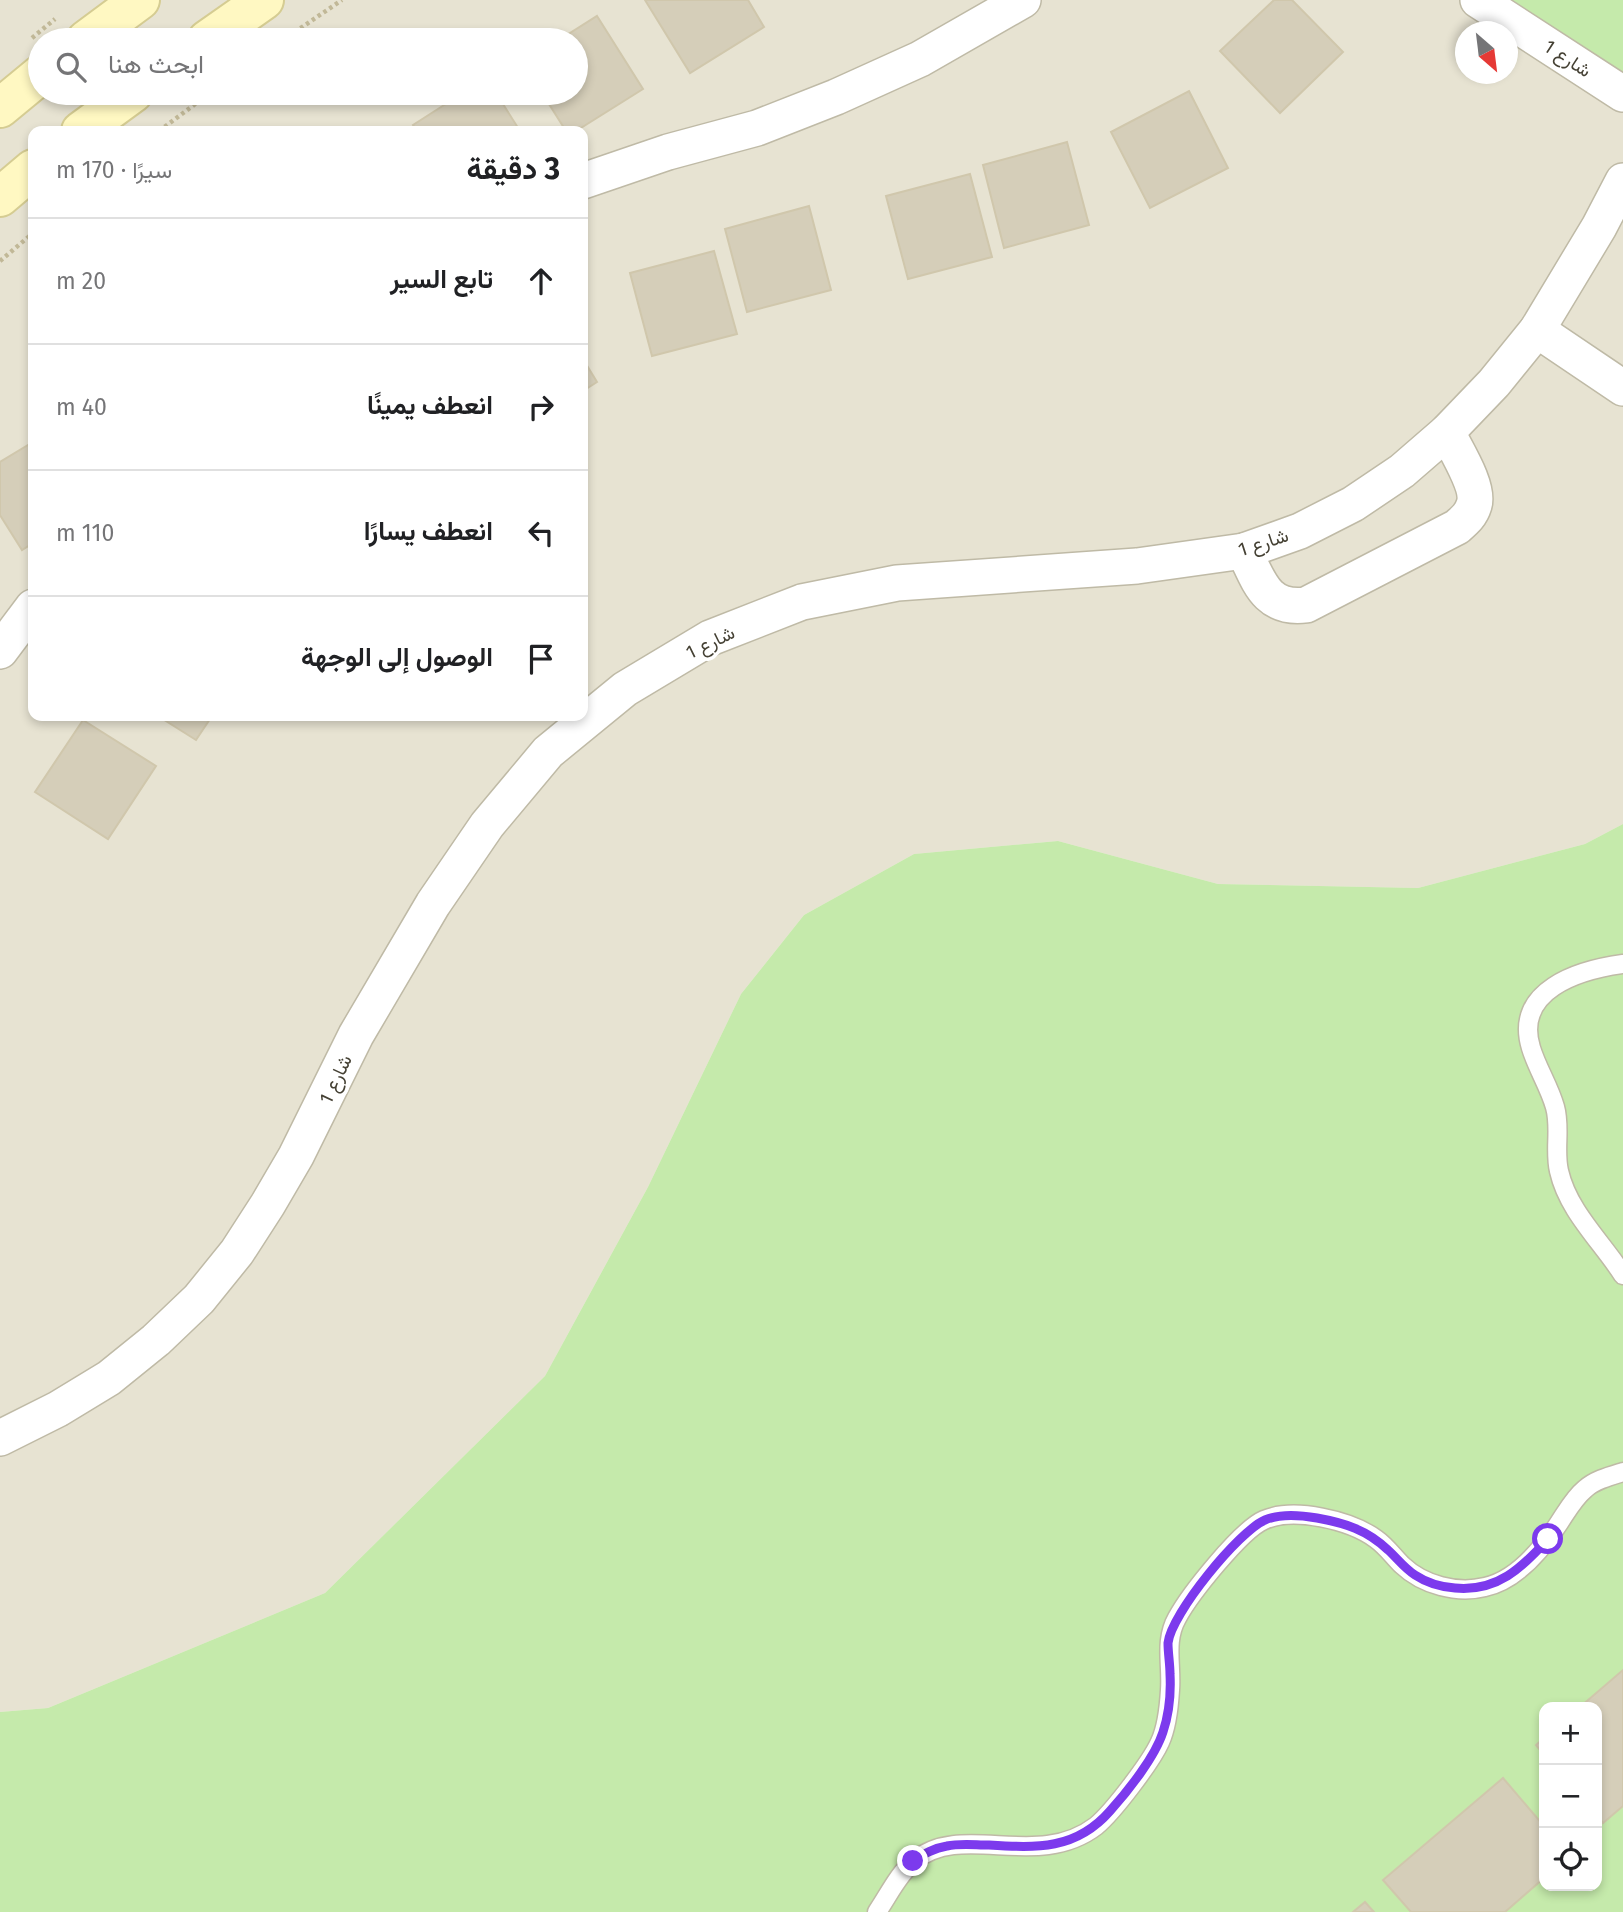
<!DOCTYPE html>
<html lang="ar">
<head>
<meta charset="utf-8">
<style>
  body { margin:0; font-family:"Fira Sans",Vazirmatn,sans-serif; background:#f6f6f6; color:#202124; direction:rtl }
  .controls { position:absolute; right:21px; bottom:21px; display:grid; overflow:hidden; border-radius:14px; box-shadow:0 4px 10px #0003 }
  .controls button { width:63px; height:63px; display:grid; place-items:center; padding:0; border:0; border-bottom:2px solid #e0e0e0; background:#fff; color:#202124; font:35px sans-serif }
  .compass { position:absolute; left:1455px; top:21px; width:63px; height:63px; border-radius:50%; background:#fff; box-shadow:0 4px 10px #0003; rotate:152deg }
  .stop { position:absolute; width:21px; height:21px; margin:-16px; border:5px solid #7c3aed; border-radius:50%; background:#fff }
  .stop.end { background:#7c3aed; border-color:#fff; box-shadow:0 2px 7px #0008 }
  .list { margin:0; padding:0; list-style:none }
  h2 { display:flex; justify-content:space-between; align-items:center; height:91px; margin:0; padding:0 28px; font-size:30px }
  h2 small { font-size:23px; font-weight:400; color:#757577 }
  .list li { display:grid; grid-template-columns:46px 1fr auto; gap:21px; align-items:center; box-sizing:border-box; height:126px; padding:0 28px; border-top:2px solid #e0e0e0 }
  .list b { display:block; font-size:26px; white-space:nowrap }
  .list em { font-size:23px; font-style:normal; color:#757577 }
  .icon { flex:none; width:38px; height:38px; fill:none; stroke:currentColor; stroke-width:2; stroke-linecap:round; stroke-linejoin:round }
  .map { position:relative; flex:none; width:1623px; height:1912px; overflow:hidden; direction:ltr }
  .search { position:absolute; background:#fff; box-shadow:0 4px 10px #0003; left:28px; top:28px; width:560px; height:77px; display:flex; align-items:center; gap:18px; box-sizing:border-box; padding:0 24px; border-radius:38px; color:#757577; font-size:26px }
  .panel { position:absolute; background:#fff; box-shadow:0 4px 10px #0003; left:28px; top:126px; width:560px; height:595px; border-radius:14px; direction:rtl }
  .map>svg:first-child { display:block }
</style>
</head>
<body>
<div class="map">
<svg width="1623" height="1912" viewBox="0 0 1623 1912">
  <rect width="100%" height="100%" fill="#f3f0e4"/>
  <!-- residential -->
  <path fill="#e7e3d2" fill-rule="evenodd" d="M0,0H1623V824L1585,844L1418,888L1218,884L1058,841L914,854L804,915L741,994L648,1187L545,1376L325,1593L48,1708L0,1712ZM1466,32H1508V74H1466ZM40,40H576V93H40ZM33,131H583V716H33Z"/>
  <!-- green -->
  <g fill="#c5eaab" fill-rule="evenodd">
    <polygon points="1492,0 1623,0 1623,83"/>
    <path d="M1623,824V1912H0V1712L48,1708L325,1593L545,1376L648,1187L741,994L804,915L914,854L1058,841L1218,884L1418,888L1585,844ZM1544,1707H1597V1886H1544Z"/>
  </g>
  <!-- building -->
  <g fill="#d5ceb9" stroke="#d0c7ac" stroke-width="2">
    <polygon points="645,0 748,0 764,27 690,73"/>
    <polygon points="1274,0 1292,0 1343,52 1280,113 1220,51"/>
    <polygon points="597,16 643,89 576,131 566,131 542,93 576,93 576,40 559,40"/>
    <polygon points="1189,91 1228,168 1150,208 1111,132"/>
    <polygon points="463,93 496,93 520,131 417,131 413,125"/>
    <polygon points="1067,142 1089,225 1004,248 983,165"/>
    <polygon points="970,174 992,257 908,279 886,196"/>
    <polygon points="809,206 831,290 747,312 725,229"/>
    <polygon points="714,251 737,334 652,356 630,273"/>
    <polygon points="583,359 597,382 583,391"/>
    <polygon points="33,442 33,543 22,550 0,515 0,462"/>
    <polygon points="158,716 212,716 196,740"/>
    <polygon points="83,720 156,766 108,839 35,792"/>
    <polygon points="1623,1670 1623,1806 1603,1823 1597,1816 1597,1707 1580,1707"/>
    <polygon points="1544,1738 1544,1755 1536,1745"/>
    <polygon points="1503,1778 1544,1826 1544,1878 1505,1912 1411,1912 1383,1880"/>
    <polygon points="1365,1902 1374,1912 1353,1912"/>
  </g>
  <g fill="none" stroke-linecap="round" stroke-linejoin="round">
    <!-- lane casing -->
    <g stroke="#bfbaa6" stroke-width="21">
      <g id="lane">
        <path d="M1623,964C1579,970 1513,990 1531,1048C1537,1068 1549,1086 1555,1107C1561,1128 1554,1150 1559,1171C1568,1211 1601,1241 1623,1275"/>
        <path d="M877,1912C888,1896 899,1873 914,1861C962,1821 1037,1871 1096,1826C1113,1812 1151,1762 1160,1742C1167,1727 1169,1707 1170,1690C1172,1665 1164,1641 1177,1618C1190,1594 1241,1530 1264,1520C1294,1507 1350,1520 1376,1539C1386,1546 1393,1556 1402,1565C1423,1585 1457,1594 1485,1587C1517,1580 1542,1549 1559,1523C1567,1511 1574,1498 1585,1489C1595,1480 1610,1476 1623,1472"/>
      </g>
    </g>
    <!-- street casing -->
    <g stroke="#bfbaa6" stroke-width="38">
      <g id="street">
        <polyline points="1478,0 1623,94"/>
        <polyline points="583,181 668,152 757,128 836,97 920,59 1023,0"/>
        <polyline points="1537,330 1623,388"/>
        <path d="M1244,551C1259,581 1266,610 1306,605L1457,527C1465,520 1471,515 1474,505C1480,487 1455,449 1447,432"/>
        <polyline points="0,651 33,607"/>
        <polyline points="0,1438 58,1409 109,1378 156,1340 199,1299 237,1252 268,1204 296,1156 356,1035 433,904 487,825 548,752 625,689 710,638 802,602 897,583 1137,566 1244,551 1300,531 1353,504 1402,471 1447,432 1494,383 1537,330 1599,227 1623,181"/>
      </g>
    </g>
    <!-- secondary casing -->
    <g stroke="#d5cc92" stroke-width="42">
      <g id="secondary">
        <polyline points="86,40 140,0"/>
        <polyline points="207,40 264,0"/>
        <polyline points="0,108 40,75"/>
        <polyline points="81,131 133,93"/>
        <polyline points="0,197 33,169"/>
      </g>
    </g>
    <!-- path -->
    <g stroke="#c1b897" stroke-width="4.5" stroke-dasharray="3.5 3.5" stroke-linecap="butt">
      <polyline points="32,38 55,19"/>
      <polyline points="283,40 342,0"/>
      <polyline points="159,131 210,93"/>
      <polyline points="0,261 33,233"/>
    </g>
    <!-- lane -->
    <use href="#lane" stroke="#fff" stroke-width="18"/>
    <!-- street -->
    <use href="#street" stroke="#fff" stroke-width="35"/>
    <!-- secondary -->
    <use href="#secondary" stroke="#fff8c2" stroke-width="38"/>
  </g>
  <g fill="none" stroke-linecap="round" stroke-linejoin="round">
    <!-- route -->
    <path stroke="#7c3aed" stroke-width="9" d="M913,1861C924,1854 934,1848 947,1846C960,1843 975,1845 989,1845C1037,1848 1076,1850 1110,1811C1128,1791 1155,1757 1163,1732C1169,1714 1171,1693 1170,1674C1170,1664 1168,1653 1168,1643C1171,1614 1239,1531 1265,1520C1281,1513 1300,1515 1317,1518C1345,1523 1367,1530 1388,1550C1397,1558 1404,1568 1415,1575C1427,1583 1441,1587 1455,1588C1497,1592 1522,1568 1548,1539"/>
  </g>
  <g text-anchor="middle" stroke-width="7" stroke-linejoin="round" paint-order="stroke">
    <!-- street labels -->
    <g font-size="19" fill="#454134" stroke="#fff">
      <text transform="translate(1568 58) rotate(33)" y="7">شارع 1</text>
      <text transform="translate(1263 542) rotate(-18)" y="7">شارع 1</text>
      <text transform="translate(710 642) rotate(-26)" y="7">شارع 1</text>
      <text transform="translate(335 1079) rotate(-65)" y="7">شارع 1</text>
    </g>
  </g>
</svg>
<div class="controls">
<button>+</button>
<button>−</button>
<button><svg class="icon" aria-label="locate" viewBox="0 0 24 24"><circle cx="12" cy="12" r="6"/><path d="M12 2v4M12 18v4M2 12h4M18 12h4"/></svg></button>
</div>
<svg class="compass" viewBox="-18 -18 36 36"><path d="M0-13l5 13h-10z" fill="#e53935"/><path d="M0 13l5-13h-10z" fill="#757577"/></svg>
<div class="stop" style="left:1548px;top:1539px"></div>
<div class="stop end" style="left:913px;top:1861px"></div>
<div class="search"><svg class="icon" aria-label="search" viewBox="0 0 24 24"><circle cx="10" cy="10" r="6"/><path d="M15 15l6 6"/></svg>ابحث هنا</div>
<section class="panel">
<h2>3 دقيقة<small>سيرًا · 170 m</small></h2>
<ul class="list">
<li><svg class="icon" aria-label="ahead" viewBox="0 0 24 24"><path d="M12 20V5M6 11l6-6 6 6"/></svg><div><b>تابع السير</b></div><em>20 m</em></li>
<li><svg class="icon" aria-label="right" viewBox="0 0 24 24"><path d="M7 20v-9h11M14 6l5 5-5 5"/></svg><div><b>انعطف يمينًا</b></div><em>40 m</em></li>
<li><svg class="icon" aria-label="left" viewBox="0 0 24 24"><path d="M17 20v-9H6M10 6l-5 5 5 5"/></svg><div><b>انعطف يسارًا</b></div><em>110 m</em></li>
<li><svg class="icon" aria-label="arrive" viewBox="0 0 24 24"><path d="M6 21V4h12l-3 4 3 4H6"/></svg><div><b>الوصول إلى الوجهة</b></div></li>
</ul>
</section>
</div>
</body>
</html>
